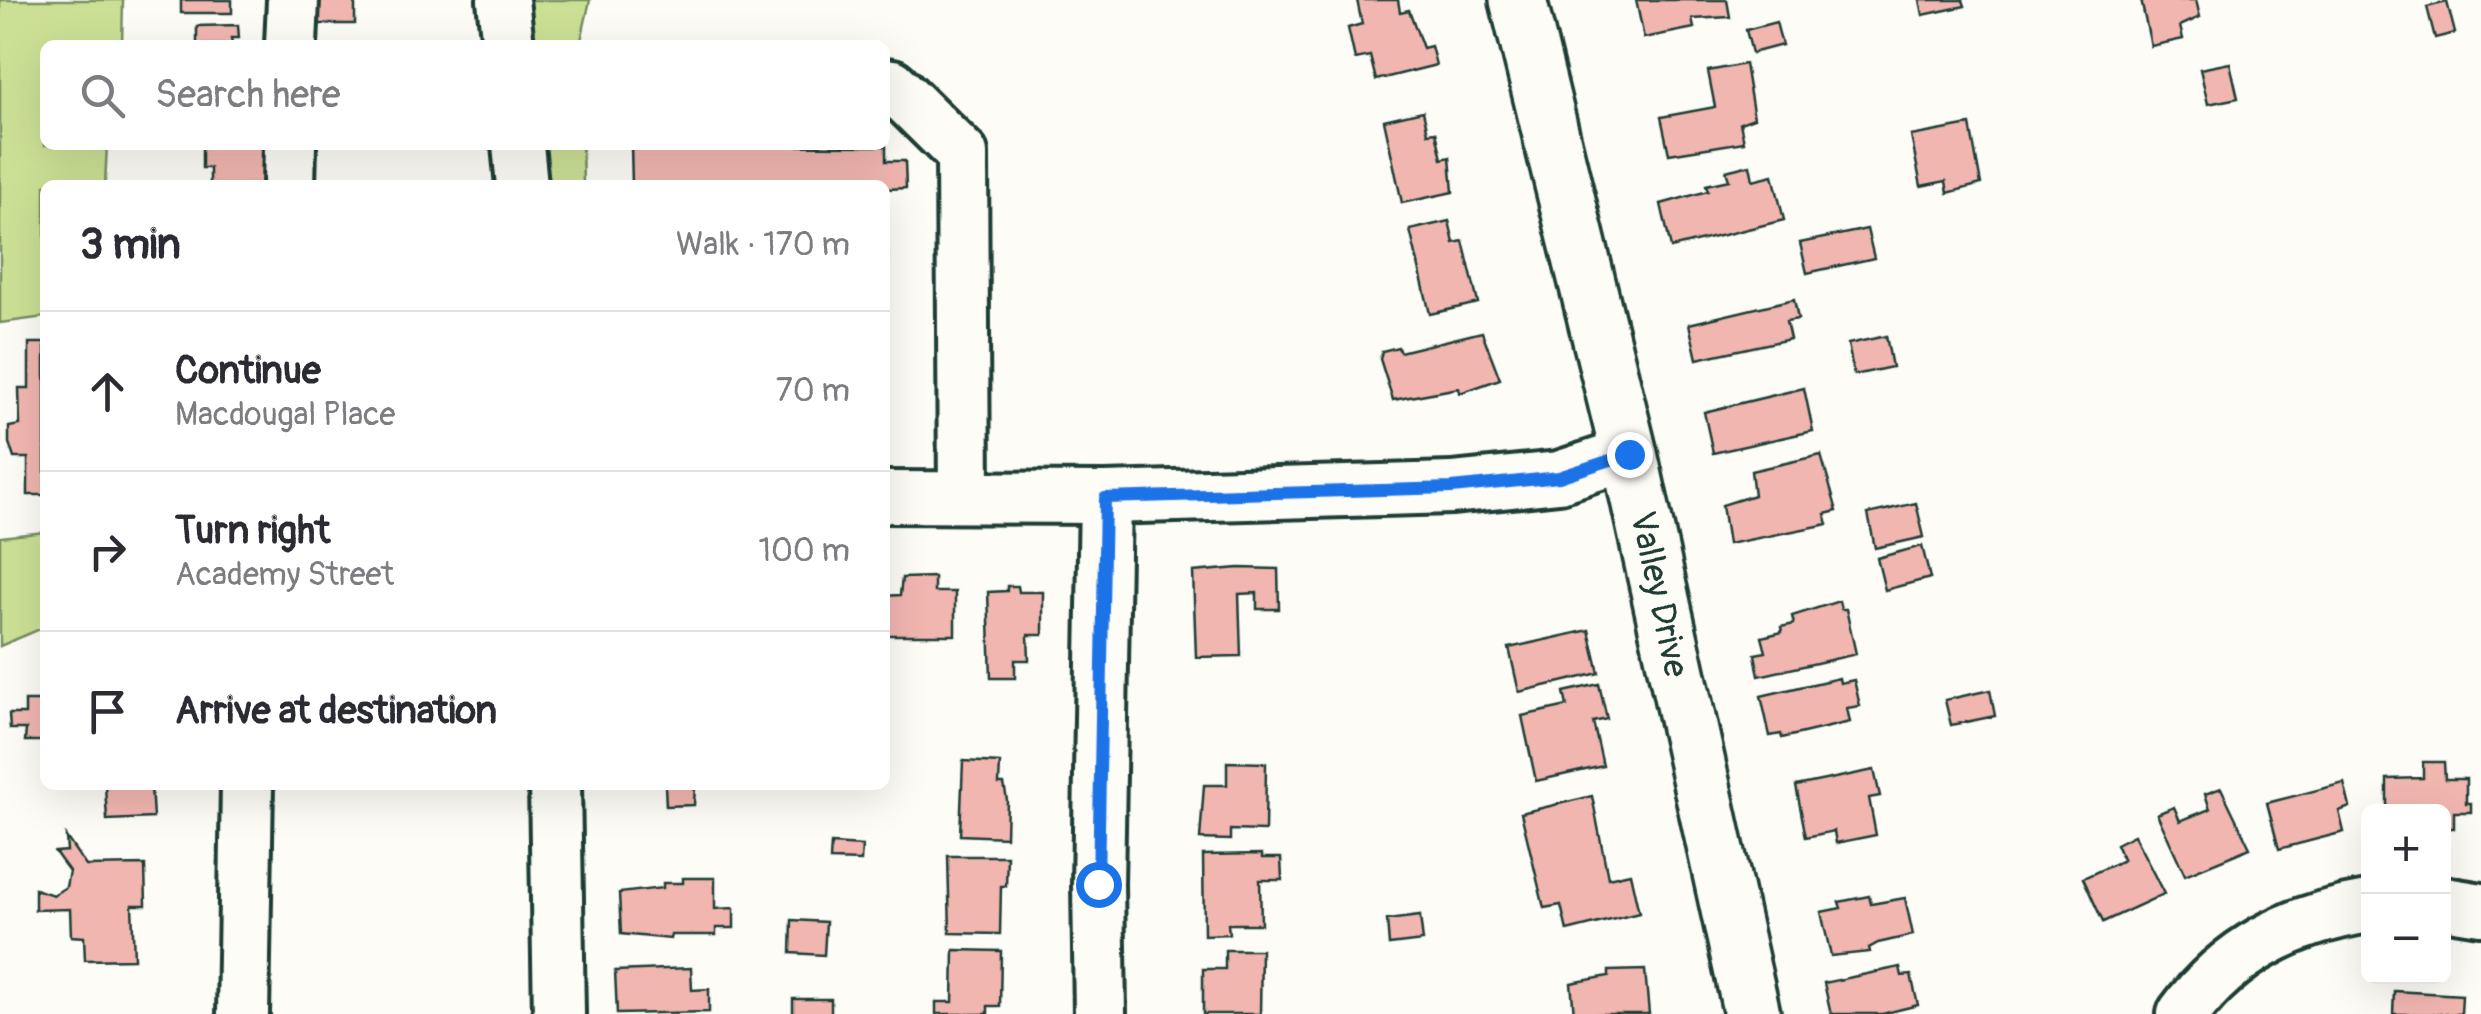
<!DOCTYPE html>
<html lang="en">
<head>
<meta charset="utf-8">
<style>
  body { margin:0; font-family:Pangolin,sans-serif; background:#f7f7f7; color:#2b2b33 }
  .controls { position:absolute; right:30px; bottom:30px; display:grid; overflow:hidden; border-radius:15px; box-shadow:0 10px 40px #0002 }
  .controls button { width:90px; height:90px; display:grid; place-items:center; padding:0; border:0; border-bottom:2px solid #e1e1e2; background:#fff; color:#2b2b33; font:50px sans-serif }
  .stop { position:absolute; width:30px; height:30px; margin:-22px; border:8px solid #1a73e8; border-radius:50%; background:#fff }
  .stop.end { background:#1a73e8; border-color:#fff; box-shadow:0 2px 10px #0008 }
  .list { margin:0; padding:0; list-style:none }
  h2 { display:flex; justify-content:space-between; align-items:center; height:130px; margin:0; padding:0 40px; font-size:42px }
  h2 small { font-size:32px; font-weight:400; color:#7c7c81 }
  .list li { display:grid; grid-template-columns:65px 1fr auto; gap:30px; align-items:center; box-sizing:border-box; height:160px; padding:0 40px; border-top:2px solid #e1e1e2 }
  .list b { display:block; font-size:38px; white-space:nowrap }
  .list p { margin:0; font-size:32px; white-space:nowrap; color:#7c7c81 }
  .list em { font-size:32px; font-style:normal; color:#7c7c81 }
  .icon { flex:none; width:55px; height:55px; fill:none; stroke:currentColor; stroke-width:2; stroke-linecap:round; stroke-linejoin:round }
  .map { position:relative; flex:none; width:2481px; height:1014px; overflow:hidden }
  .search { position:absolute; background:#fff; box-shadow:0 10px 40px #0002; left:40px; top:40px; width:850px; height:110px; display:flex; align-items:center; gap:25px; box-sizing:border-box; padding:0 35px; border-radius:15px; color:#7c7c81; font-size:38px }
  .panel { position:absolute; background:#fff; box-shadow:0 10px 40px #0002; left:40px; top:180px; width:850px; height:610px; border-radius:15px }
  .map>svg:first-child { display:block }
</style>
</head>
<body>
<div class="map">
<svg width="2481" height="1014" viewBox="0 0 2481 1014">
  <rect width="100%" height="100%" fill="#fdfcf7"/>
  <filter id="ink" filterUnits="userSpaceOnUse"><feTurbulence type="fractalNoise" baseFrequency=".01" numOctaves="2"/><feDisplacementMap in="SourceGraphic" scale="20" xChannelSelector="R" yChannelSelector="G"/><feConvolveMatrix kernelMatrix="1 2 1 2 8 2 1 2 1" color-interpolation-filters="sRGB"/></filter>
  <g filter="url(#ink)">
    <!-- green -->
    <g fill="#cce095" stroke="#768e64" stroke-width="2.5">
      <polygon points="0,0 123,0 122,45 45,45 45,145 107,145 105,185 45,185 45,317 0,323"/>
      <polygon points="522,0 590,0 580,45 526,45"/>
      <polygon points="533,145 582,145 583,185 536,185"/>
      <polygon points="45,532 45,627 0,646 0,537"/>
    </g>
    <!-- building -->
    <g fill="#f2b6b1" stroke="#1f3d34" stroke-width="2.5">
      <rect x="181" y="0" width="51" height="13"/>
      <rect x="318" y="0" width="37" height="24"/>
      <polygon points="1357,0 1398,0 1400,12 1409,10 1423,48 1431,46 1436,65 1376,80 1370,56 1355,59 1348,28 1362,24"/>
      <polygon points="1636,0 1727,0 1730,17 1692,19 1694,28 1644,38"/>
      <polygon points="1920,0 1963,0 1965,6 1923,15"/>
      <polygon points="2141,0 2196,0 2200,17 2180,26 2183,39 2151,46"/>
      <polygon points="2447,2 2455,33 2435,38 2427,7"/>
      <polygon points="1776,22 1782,45 1752,53 1746,30"/>
      <polygon points="238,25 239,38 231,38 232,45 197,45 197,26"/>
      <polygon points="2230,63 2238,98 2208,104 2200,69"/>
      <polygon points="1745,64 1754,118 1740,123 1744,142 1669,154 1661,117 1715,107 1708,71"/>
      <polygon points="1423,111 1428,133 1436,132 1442,159 1450,157 1453,192 1402,203 1384,120"/>
      <polygon points="1970,125 1981,184 1948,193 1946,181 1921,186 1911,136"/>
      <polygon points="284,145 284,185 210,185 210,168 202,168 202,146 188,145"/>
      <polygon points="631,145 886,146 886,161 905,161 906,188 887,189 888,264 885,185 632,185"/>
      <polygon points="1750,165 1753,180 1773,175 1784,220 1671,248 1661,204 1708,191 1706,185 1729,180 1726,171"/>
      <polygon points="1449,221 1454,243 1463,241 1478,303 1430,314 1410,230"/>
      <polygon points="1867,229 1874,258 1807,273 1800,243"/>
      <polygon points="1794,299 1798,319 1786,321 1790,339 1697,359 1689,324"/>
      <polygon points="1482,332 1500,379 1460,393 1459,388 1393,400 1380,359 1382,351 1398,347 1400,352"/>
      <polygon points="1886,336 1892,367 1854,375 1848,344"/>
      <polygon points="29,343 45,343 45,495 28,495 28,458 14,458 9,443 9,427 20,425 19,388 29,388"/>
      <polygon points="1804,388 1813,431 1713,453 1704,412"/>
      <polygon points="1821,455 1837,511 1825,514 1828,524 1728,544 1722,505 1754,495 1751,471"/>
      <polygon points="1916,503 1924,537 1875,548 1868,514"/>
      <polygon points="1922,546 1930,578 1885,590 1877,558"/>
      <polygon points="1239,568 1278,569 1279,609 1257,609 1257,593 1239,594 1241,656 1196,657 1193,572"/>
      <polygon points="934,577 934,592 955,592 955,635 885,635 885,596 900,595 902,578"/>
      <polygon points="1007,586 1018,586 1019,592 1043,592 1043,635 1028,635 1029,660 1015,660 1015,678 991,678 988,592 1007,591"/>
      <polygon points="1839,601 1841,609 1846,609 1856,654 1759,676 1755,654 1766,652 1762,637 1782,632 1781,627 1794,624 1792,616"/>
      <polygon points="1589,630 1599,673 1519,692 1509,648"/>
      <polygon points="1839,678 1840,683 1854,680 1860,706 1847,708 1850,722 1782,738 1781,734 1770,736 1761,696"/>
      <polygon points="1599,684 1607,719 1593,722 1603,766 1536,781 1522,716 1567,706 1564,692"/>
      <polygon points="1990,690 1995,716 1951,725 1945,700"/>
      <polygon points="25,701 45,701 45,741 25,741 26,729 10,729 9,714 25,714"/>
      <polygon points="963,761 1000,763 999,784 1004,784 1007,800 1006,837 960,835"/>
      <polygon points="1227,762 1266,763 1265,831 1230,830 1230,840 1200,839 1204,785 1227,785"/>
      <polygon points="2423,762 2444,762 2445,779 2466,779 2466,803 2471,803 2471,812 2454,812 2454,828 2444,828 2444,812 2387,812 2387,779 2423,778"/>
      <polygon points="1874,770 1880,796 1869,798 1876,835 1836,843 1834,831 1806,837 1796,786"/>
      <polygon points="2344,783 2350,807 2339,811 2344,832 2279,849 2267,803"/>
      <polygon points="105,785 151,785 153,818 107,820"/>
      <polygon points="665,785 695,785 694,805 666,806"/>
      <polygon points="2221,788 2250,848 2185,875 2157,814 2174,807 2180,821 2210,809 2205,794"/>
      <polygon points="1592,796 1608,878 1630,873 1639,913 1567,931 1561,905 1544,908 1521,813"/>
      <polygon points="2134,835 2164,894 2103,922 2083,878 2123,860 2116,844"/>
      <polygon points="66,837 86,866 145,865 146,905 132,905 134,959 85,960 84,937 71,936 70,909 35,910 35,889 53,895 66,887 69,871 55,852 67,851"/>
      <polygon points="831,844 862,846 861,861 830,860"/>
      <polygon points="1262,854 1262,858 1281,858 1282,880 1260,880 1261,924 1228,924 1229,934 1204,935 1203,855"/>
      <polygon points="948,856 1007,856 1006,886 1001,886 1000,934 950,933"/>
      <polygon points="683,878 715,878 715,909 734,908 734,928 716,928 716,935 671,935 670,939 621,934 619,893 663,888 663,883 683,883"/>
      <polygon points="1869,896 1871,904 1905,898 1913,935 1878,943 1869,948 1870,952 1831,956 1821,912 1841,908 1839,902"/>
      <polygon points="1420,916 1423,941 1389,945 1387,920"/>
      <polygon points="792,920 826,922 824,955 791,953"/>
      <polygon points="954,950 1001,951 1000,1006 988,1006 988,1014 936,1014 936,1002 953,1002"/>
      <polygon points="1225,950 1261,950 1260,1014 1203,1014 1203,969 1225,969"/>
      <polygon points="1900,967 1902,976 1911,975 1918,1005 1882,1014 1831,1014 1824,983"/>
      <polygon points="691,968 692,990 709,989 709,1012 617,1014 615,971"/>
      <polygon points="1645,970 1649,1014 1574,1014 1571,983 1609,976 1609,971"/>
      <polygon points="2394,991 2462,995 2461,1014 2393,1014"/>
      <rect x="793" y="999" width="38" height="15"/>
    </g>
    <g fill="none" stroke-linecap="round" stroke-linejoin="round">
      <!-- minor casing -->
      <g stroke="#1f3d34" stroke-width="58">
        <g id="minor">
          <polyline points="503,0 508,45"/>
          <polyline points="291,45 293,0"/>
          <polyline points="885,84 892,85 962,154 964,496"/>
          <polyline points="518,145 522,185"/>
          <polyline points="289,185 290,145"/>
          <polyline points="885,497 1105,498 1452,488 1559,477 1629,454"/>
          <polyline points="555,785 559,1014"/>
          <polyline points="2444,903 2481,909"/>
          <polyline points="243,1014 247,785"/>
          <polyline points="1100,1014 1098,884 1105,498"/>
          <path d="M2183,1014C2230,950 2291,920 2368,907"/>
        </g>
      </g>
      <!-- major casing -->
      <g stroke="#1f3d34" stroke-width="62">
        <polyline id="major" points="1518,0 1629,454 1752,1014"/>
      </g>
      <!-- minor -->
      <use href="#minor" stroke="#fdfcf7" stroke-width="50"/>
      <!-- major -->
      <use href="#major" stroke="#fdfcf7" stroke-width="55"/>
    </g>
  </g>
  <g fill="none" stroke-linecap="round" stroke-linejoin="round" filter="url(#ink)">
    <!-- route -->
    <polyline stroke="#1a73e8" stroke-width="12" points="1098,884 1105,498 1452,488 1559,477 1629,454"/>
  </g>
  <g text-anchor="middle" stroke-width="10" stroke-linejoin="round" paint-order="stroke">
    <!-- street labels -->
    <g font-size="35" fill="#1f3d34" stroke="#fdfcf7">
      <text transform="translate(1660 594) rotate(78)" y="12">Valley Drive</text>
    </g>
  </g>
</svg>
<div class="controls">
<button>+</button>
<button>−</button>
</div>
<div class="stop" style="left:1098px;top:884px"></div>
<div class="stop end" style="left:1629px;top:454px"></div>
<div class="search"><svg class="icon" aria-label="search" viewBox="0 0 24 24"><circle cx="10" cy="10" r="6"/><path d="M15 15l6 6"/></svg>Search here</div>
<section class="panel">
<h2>3 min<small>Walk · 170 m</small></h2>
<ul class="list">
<li><svg class="icon" aria-label="ahead" viewBox="0 0 24 24"><path d="M12 20V5M6 11l6-6 6 6"/></svg><div><b>Continue</b><p>Macdougal Place</p></div><em>70 m</em></li>
<li><svg class="icon" aria-label="right" viewBox="0 0 24 24"><path d="M7 20v-9h11M14 6l5 5-5 5"/></svg><div><b>Turn right</b><p>Academy Street</p></div><em>100 m</em></li>
<li><svg class="icon" aria-label="arrive" viewBox="0 0 24 24"><path d="M6 21V4h12l-3 4 3 4H6"/></svg><div><b>Arrive at destination</b></div></li>
</ul>
</section>
</div>
</body>
</html>
